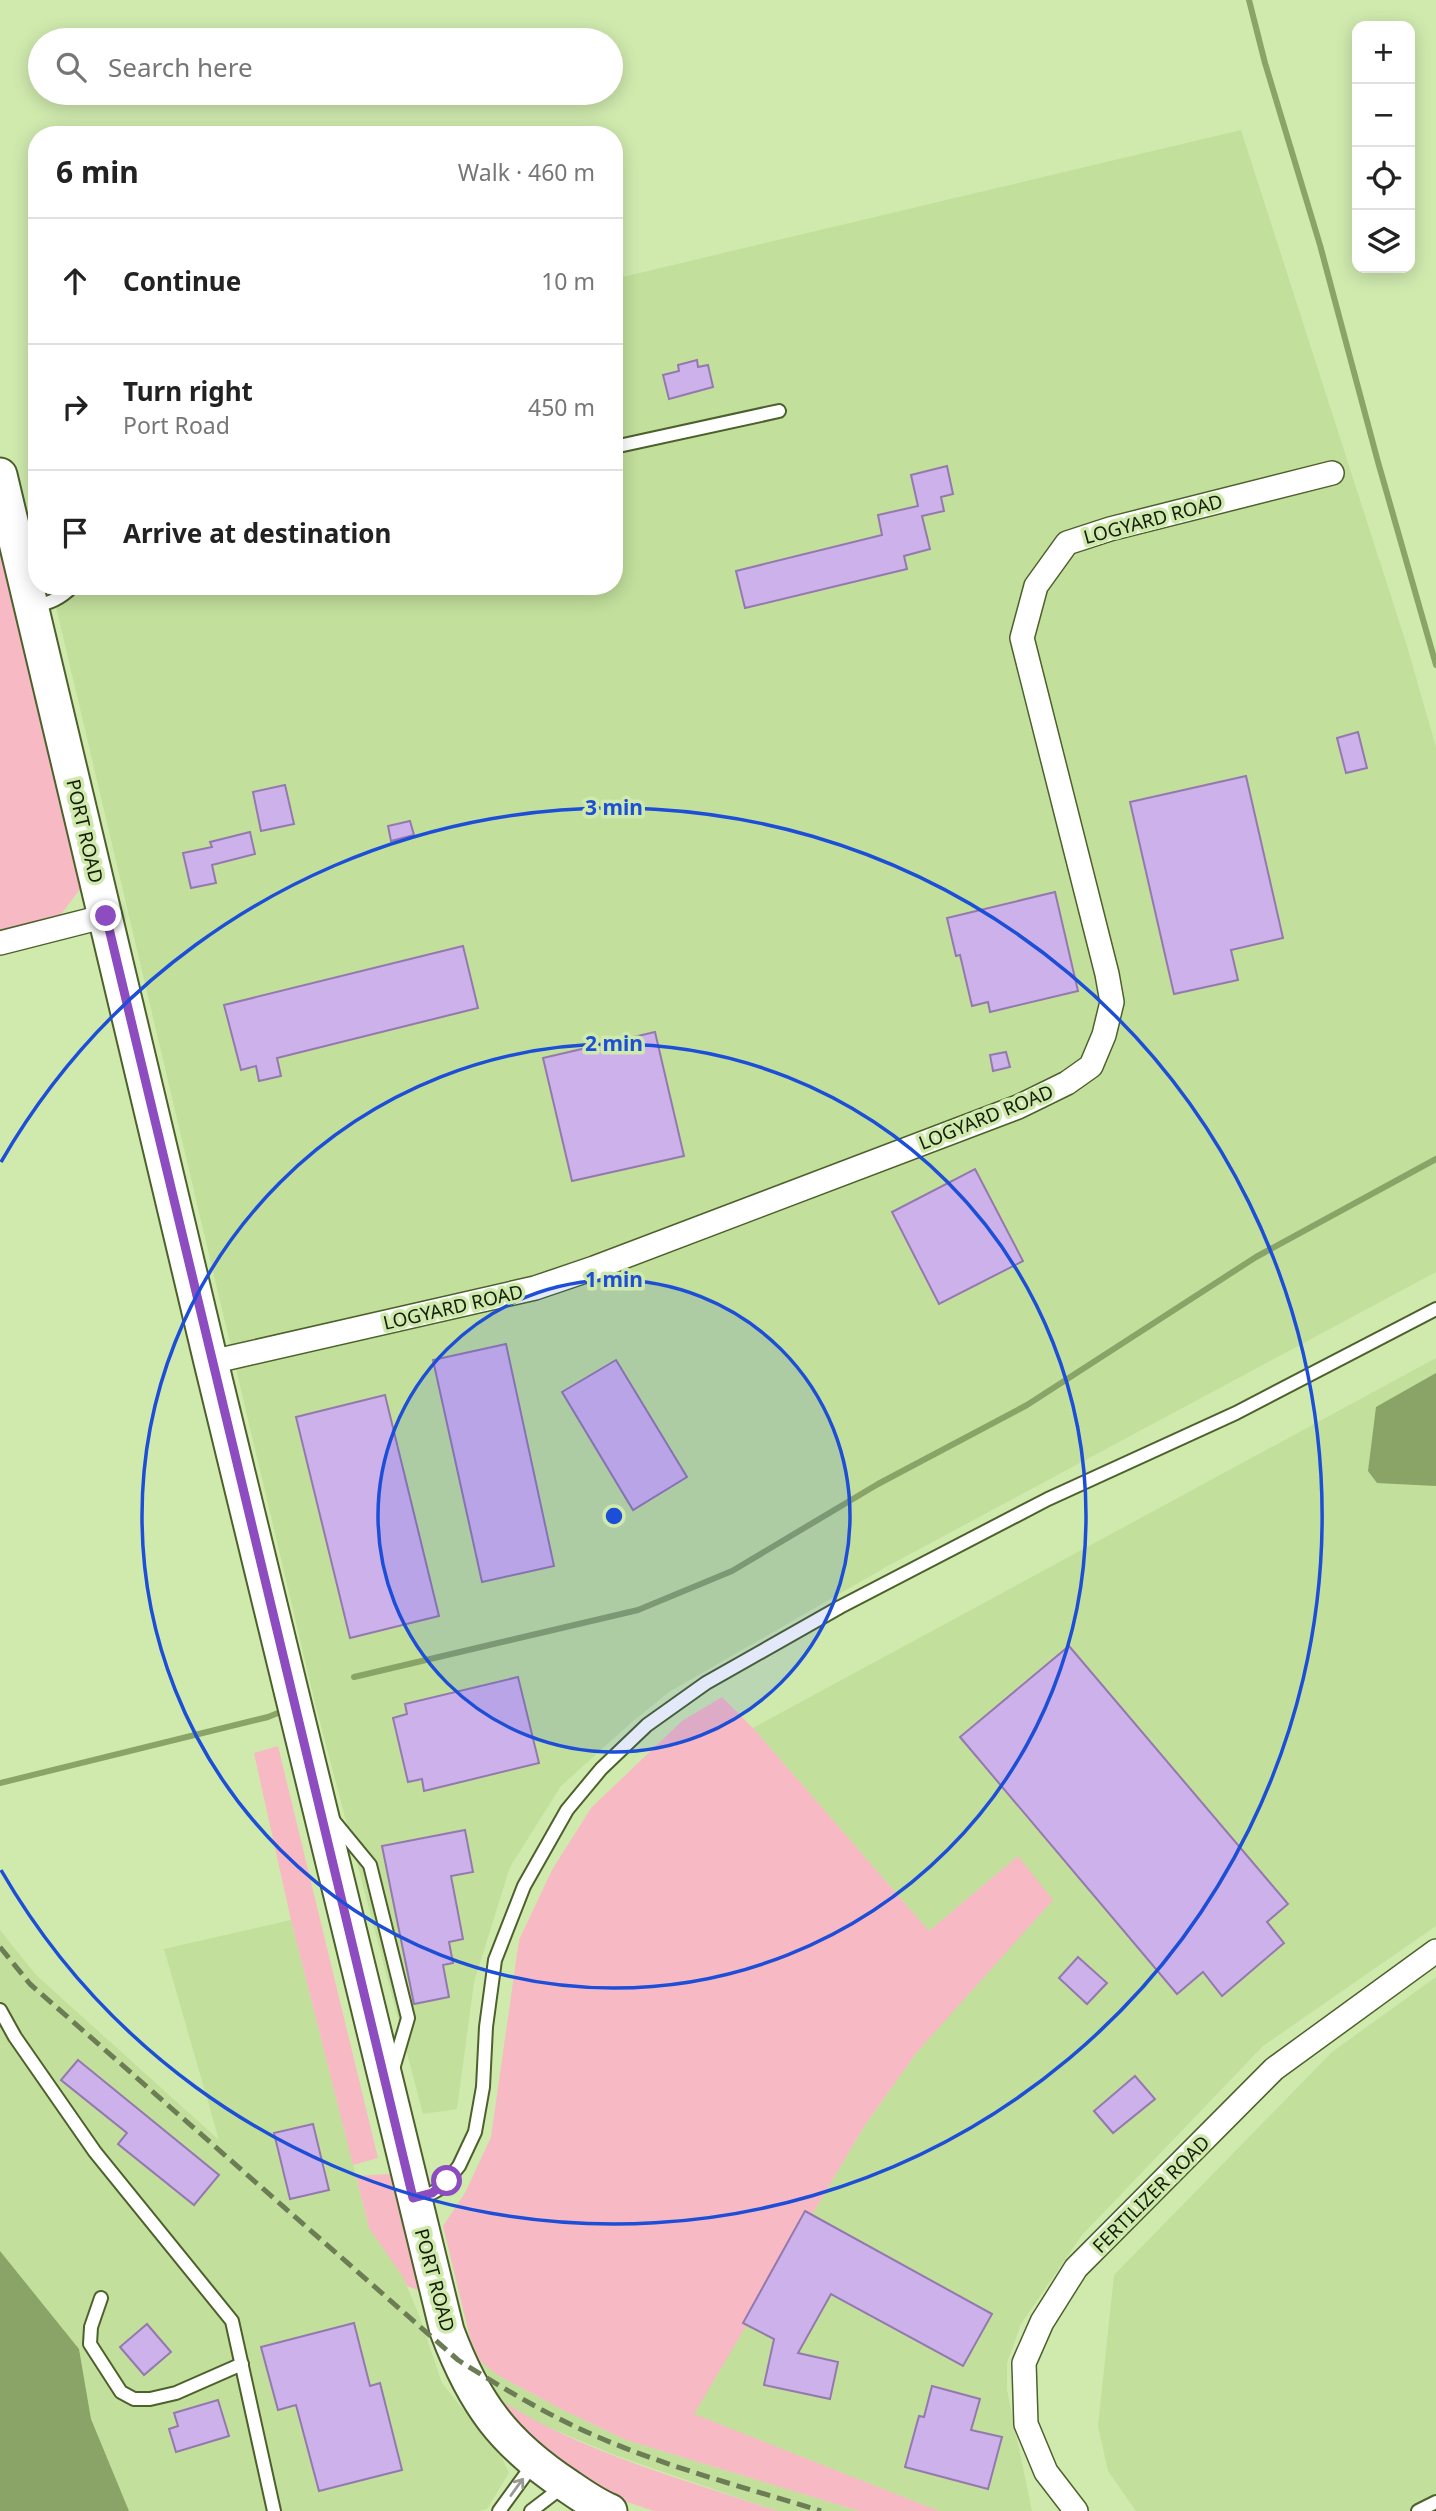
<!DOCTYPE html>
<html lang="en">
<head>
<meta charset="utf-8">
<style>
  body { margin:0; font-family:"Noto Sans",sans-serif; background:#f2f2f2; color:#222 }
  .controls { position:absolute; right:21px; top:21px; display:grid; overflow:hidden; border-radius:14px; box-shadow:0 4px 18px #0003 }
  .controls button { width:63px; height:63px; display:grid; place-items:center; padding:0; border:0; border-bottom:2px solid #e0e0e0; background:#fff; color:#222; font:35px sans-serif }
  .stop { position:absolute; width:21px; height:21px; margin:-16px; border:5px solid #8e4cc1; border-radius:50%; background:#fff }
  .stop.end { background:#8e4cc1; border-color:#fff; box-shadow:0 2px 7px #0008 }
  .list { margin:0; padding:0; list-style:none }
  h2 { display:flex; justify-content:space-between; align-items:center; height:91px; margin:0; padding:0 28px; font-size:30px }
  h2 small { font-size:23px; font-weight:400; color:#767676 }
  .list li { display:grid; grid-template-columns:46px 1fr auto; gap:21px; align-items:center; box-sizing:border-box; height:126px; padding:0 28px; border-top:2px solid #e0e0e0 }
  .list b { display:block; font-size:26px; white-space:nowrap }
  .list p { margin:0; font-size:23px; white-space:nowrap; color:#767676 }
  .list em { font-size:23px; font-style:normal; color:#767676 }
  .icon { flex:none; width:38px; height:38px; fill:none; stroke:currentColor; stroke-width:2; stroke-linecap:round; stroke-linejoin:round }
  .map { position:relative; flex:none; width:1436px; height:2511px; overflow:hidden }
  .search { position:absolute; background:#fff; box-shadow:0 4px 18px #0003; left:28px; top:28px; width:595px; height:77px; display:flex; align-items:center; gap:18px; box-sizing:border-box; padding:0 24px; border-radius:38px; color:#767676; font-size:26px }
  .panel { position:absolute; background:#fff; box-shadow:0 4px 18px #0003; left:28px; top:126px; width:595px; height:469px; border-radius:28px }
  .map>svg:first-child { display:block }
</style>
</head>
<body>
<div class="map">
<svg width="1436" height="2511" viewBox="0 0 1436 2511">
  <rect width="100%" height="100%" fill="#d0eaae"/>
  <!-- built -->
  <g fill="#c2df9c">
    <polygon points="1241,130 1407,646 1436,747 1436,1272 886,1567 669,1692 632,1722 561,1786 510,1867 474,1982 457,2109 423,2114 316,1707 51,586 614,586 614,279"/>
    <polygon points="1436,1358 1436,1926 1263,2046 1082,2235 1021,2324 1007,2363 1007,2390 1032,2511 939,2511 693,2414 865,2125 917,2052 1018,1856 929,1931 753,1728"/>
    <polygon points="291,1920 369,2228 403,2277 419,2315 442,2383 502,2458 509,2473 487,2509 480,2511 129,2511 91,2419 79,2349 0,2251 0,1930 36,1975 219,2140 164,1949"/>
    <polygon points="1436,1977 1436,2511 1136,2511 1108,2471 1098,2426 1114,2275 1332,2052"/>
    <polygon points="480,2361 499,2376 565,2411 626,2440 859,2511 777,2511 617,2456 533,2421 502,2401"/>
  </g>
  <!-- green -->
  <g fill="#f7b9c4">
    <polygon points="0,551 80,889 59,917 0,932"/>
    <polygon points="722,1697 753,1728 929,1931 1018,1856 1053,1900 917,2052 865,2125 694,2414 939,2511 859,2511 626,2440 565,2411 499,2376 480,2361 470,2338 443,2226 465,2193 491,2137 519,1940 552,1870 591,1808 682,1721"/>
    <polygon points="278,1746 378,2158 353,2165 291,1920 254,1753"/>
    <polygon points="390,2174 421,2291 407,2286 403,2277 369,2228 356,2176"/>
    <path d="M502,2401C585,2454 684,2479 777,2511H654L627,2502L581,2481L556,2460L519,2424Z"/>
  </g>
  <!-- water -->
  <g fill="#8aa367">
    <polygon points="1436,1373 1436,1486 1377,1483 1368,1471 1376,1407"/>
    <polygon points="0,2251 79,2349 91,2419 129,2511 0,2511"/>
  </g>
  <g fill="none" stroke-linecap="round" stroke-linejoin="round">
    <!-- stream -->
    <g stroke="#8aa367" stroke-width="6">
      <polyline points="1249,0 1265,63 1320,245 1378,462 1436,665"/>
      <polyline points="354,1677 638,1610 732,1571 878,1484 1027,1405 1256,1257 1436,1159"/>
      <polyline points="0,1783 268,1717 278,1713"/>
    </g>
  </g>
  <!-- building -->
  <g fill="#cdb1ea" stroke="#9479ae" stroke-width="2">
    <polygon points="697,360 698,367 708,365 713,387 669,399 663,375 679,371 678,365"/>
    <polygon points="947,466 953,494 941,497 944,511 922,516 930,549 904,556 907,569 745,608 736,571 882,535 878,515 918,506 911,475"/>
    <polygon points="1358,732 1367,768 1346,773 1337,738"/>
    <polygon points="1246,776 1283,938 1231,950 1238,980 1174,994 1130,802"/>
    <polygon points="285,785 294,824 261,831 253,792"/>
    <polygon points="410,821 414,835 391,841 388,826"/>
    <polygon points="250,832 255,854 212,865 216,883 191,888 183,853 212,847 210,842"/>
    <polygon points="1055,892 1078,991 990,1012 988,1002 972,1006 960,955 956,956 947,918"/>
    <polygon points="463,946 478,1008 277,1058 281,1076 259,1081 256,1066 241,1070 224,1005"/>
    <polygon points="655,1032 684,1156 572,1181 543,1058"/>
    <polygon points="1006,1052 1010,1067 993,1071 990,1055"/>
    <polygon points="975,1169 1023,1261 939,1304 892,1212"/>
    <polygon points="506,1344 554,1566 482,1582 433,1360"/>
    <polygon points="616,1360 687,1477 633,1510 562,1392"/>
    <polygon points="385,1395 439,1616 350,1638 296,1417"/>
    <polygon points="1069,1646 1288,1904 1267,1922 1284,1943 1222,1996 1203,1972 1177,1994 960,1737"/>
    <polygon points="518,1677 539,1763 424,1791 422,1779 408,1782 393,1718 407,1714 405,1704"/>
    <polygon points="465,1830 473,1872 451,1876 463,1939 449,1942 453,1963 443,1965 449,1997 414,2004 382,1846"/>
    <polygon points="1078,1957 1107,1983 1087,2004 1059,1978"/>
    <polygon points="78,2060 219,2175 194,2205 118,2144 127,2133 61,2080"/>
    <polygon points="1135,2076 1155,2099 1113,2133 1094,2111"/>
    <polygon points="313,2124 329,2190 290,2199 274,2133"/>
    <polygon points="805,2211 992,2314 963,2366 831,2294 798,2353 838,2362 830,2399 764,2385 774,2339 743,2323"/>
    <polygon points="354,2323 370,2386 380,2383 402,2470 319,2491 296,2405 278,2410 261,2347"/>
    <polygon points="147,2324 171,2352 144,2375 120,2347"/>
    <polygon points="932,2386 980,2399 971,2430 1002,2437 988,2489 905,2467 919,2416 924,2417"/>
    <polygon points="218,2400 229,2436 176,2452 169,2429 178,2426 174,2413"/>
  </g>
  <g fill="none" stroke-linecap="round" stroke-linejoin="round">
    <!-- lane casing -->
    <g stroke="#4c612b" stroke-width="16">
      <g id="lane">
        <polyline points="614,447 779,411"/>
        <path d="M32,607C50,603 60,599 73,586"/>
        <polyline points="333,1820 370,1865 408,2018 393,2069"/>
        <polyline points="0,2010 15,2037 95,2152 232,2321 274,2511"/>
        <polyline points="415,2197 432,2193 441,2188 459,2166 475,2132 483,2087 486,2027 495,1960 524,1886 567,1810 601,1769 647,1725 706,1683 840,1607 1048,1499 1236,1413 1436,1309"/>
        <polyline points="101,2298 91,2327 90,2344 121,2392 134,2399 150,2399 176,2393 242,2364"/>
        <polyline points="499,2511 534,2463"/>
        <polyline points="531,2511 565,2485"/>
        <polyline points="1418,2511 1436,2502"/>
      </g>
    </g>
    <!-- street casing -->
    <g stroke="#4c612b" stroke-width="26">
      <g id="street">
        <polyline points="0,943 106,916"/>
        <polyline points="211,1362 535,1288 594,1268 1018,1107 1067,1083 1091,1066 1104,1035 1112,1002 1107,974 1022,638 1036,586 1067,543 1110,529 1332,473"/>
        <polyline points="1076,2511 1046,2472 1026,2424 1024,2363 1042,2322 1076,2268 1274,2069 1436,1951"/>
      </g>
    </g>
    <!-- secondary casing -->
    <g stroke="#4c612b" stroke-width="37">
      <path id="secondary" d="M0,475L211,1362L447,2331C474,2403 503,2443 568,2486C581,2495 595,2505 610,2511"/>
    </g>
    <!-- lane -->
    <use href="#lane" stroke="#fff" stroke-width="12"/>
    <!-- street -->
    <use href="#street" stroke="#fff" stroke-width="23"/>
    <!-- secondary -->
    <use href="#secondary" stroke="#fff" stroke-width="33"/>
    <!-- rail -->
    <path stroke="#6c7d55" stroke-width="5" stroke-dasharray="14 7" stroke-linecap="butt" d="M0,1947L30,1984L458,2360C504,2389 549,2416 598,2437C670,2468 747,2488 821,2511"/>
  </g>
  <!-- one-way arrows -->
  <defs><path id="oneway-shaft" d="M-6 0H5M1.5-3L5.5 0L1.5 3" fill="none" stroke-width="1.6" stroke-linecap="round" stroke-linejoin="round" transform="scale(1.75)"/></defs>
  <use stroke="#969a90" href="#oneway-shaft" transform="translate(517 2487) rotate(-54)"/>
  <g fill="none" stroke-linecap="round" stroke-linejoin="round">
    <!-- route -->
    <polyline stroke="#8e4cc1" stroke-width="9" points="106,916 413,2198 432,2193 447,2181"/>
  </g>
  <!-- distance rings -->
  <circle cx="614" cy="1516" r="236" fill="#1d4ed8" fill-opacity=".12"/>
  <g fill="none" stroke="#1d4ed8" stroke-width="3.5">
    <circle cx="614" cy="1516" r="236"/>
    <circle cx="614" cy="1516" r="472"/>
    <path d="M1 1162A708 708 0 1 1 1 1870"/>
  </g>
  <g text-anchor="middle" stroke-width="7" stroke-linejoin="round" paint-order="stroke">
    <!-- street labels -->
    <g font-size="19" fill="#151e08" stroke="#d0eaae">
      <text transform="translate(1153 519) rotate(-15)" y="7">LOGYARD ROAD</text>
      <text transform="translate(85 831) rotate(77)" y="7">PORT ROAD</text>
      <text transform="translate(986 1117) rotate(-22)" y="7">LOGYARD ROAD</text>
      <text transform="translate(453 1307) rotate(-13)" y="7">LOGYARD ROAD</text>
      <text transform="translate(1151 2194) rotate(-45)" y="7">FERTILIZER ROAD</text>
      <text transform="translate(435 2280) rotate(75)" y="7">PORT ROAD</text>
    </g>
  </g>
  <circle cx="614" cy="1516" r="10" fill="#1d4ed8" stroke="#d0eaae" stroke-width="3.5"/>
  <g font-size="21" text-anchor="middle" font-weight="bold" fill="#1d4ed8" stroke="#d0eaae" stroke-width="7" stroke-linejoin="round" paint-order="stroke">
    <text x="614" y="815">3 min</text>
    <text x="614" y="1051">2 min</text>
    <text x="614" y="1287">1 min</text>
  </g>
</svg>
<div class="controls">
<button>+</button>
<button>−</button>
<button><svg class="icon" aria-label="locate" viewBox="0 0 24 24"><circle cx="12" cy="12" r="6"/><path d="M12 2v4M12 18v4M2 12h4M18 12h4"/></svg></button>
<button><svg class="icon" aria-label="layers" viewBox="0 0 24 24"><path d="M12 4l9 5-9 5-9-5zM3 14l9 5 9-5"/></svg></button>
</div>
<div class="stop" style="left:447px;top:2181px"></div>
<div class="stop end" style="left:106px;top:916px"></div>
<div class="search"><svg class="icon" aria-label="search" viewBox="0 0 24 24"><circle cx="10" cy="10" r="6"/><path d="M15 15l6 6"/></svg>Search here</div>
<section class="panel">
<h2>6 min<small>Walk · 460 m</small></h2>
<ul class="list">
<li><svg class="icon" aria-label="ahead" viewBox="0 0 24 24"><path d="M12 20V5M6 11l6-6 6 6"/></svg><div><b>Continue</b></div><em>10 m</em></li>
<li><svg class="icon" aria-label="right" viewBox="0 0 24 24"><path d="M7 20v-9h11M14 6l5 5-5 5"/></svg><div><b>Turn right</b><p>Port Road</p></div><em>450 m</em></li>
<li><svg class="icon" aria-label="arrive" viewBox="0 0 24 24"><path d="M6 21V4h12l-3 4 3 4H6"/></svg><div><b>Arrive at destination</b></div></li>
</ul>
</section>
</div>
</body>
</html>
